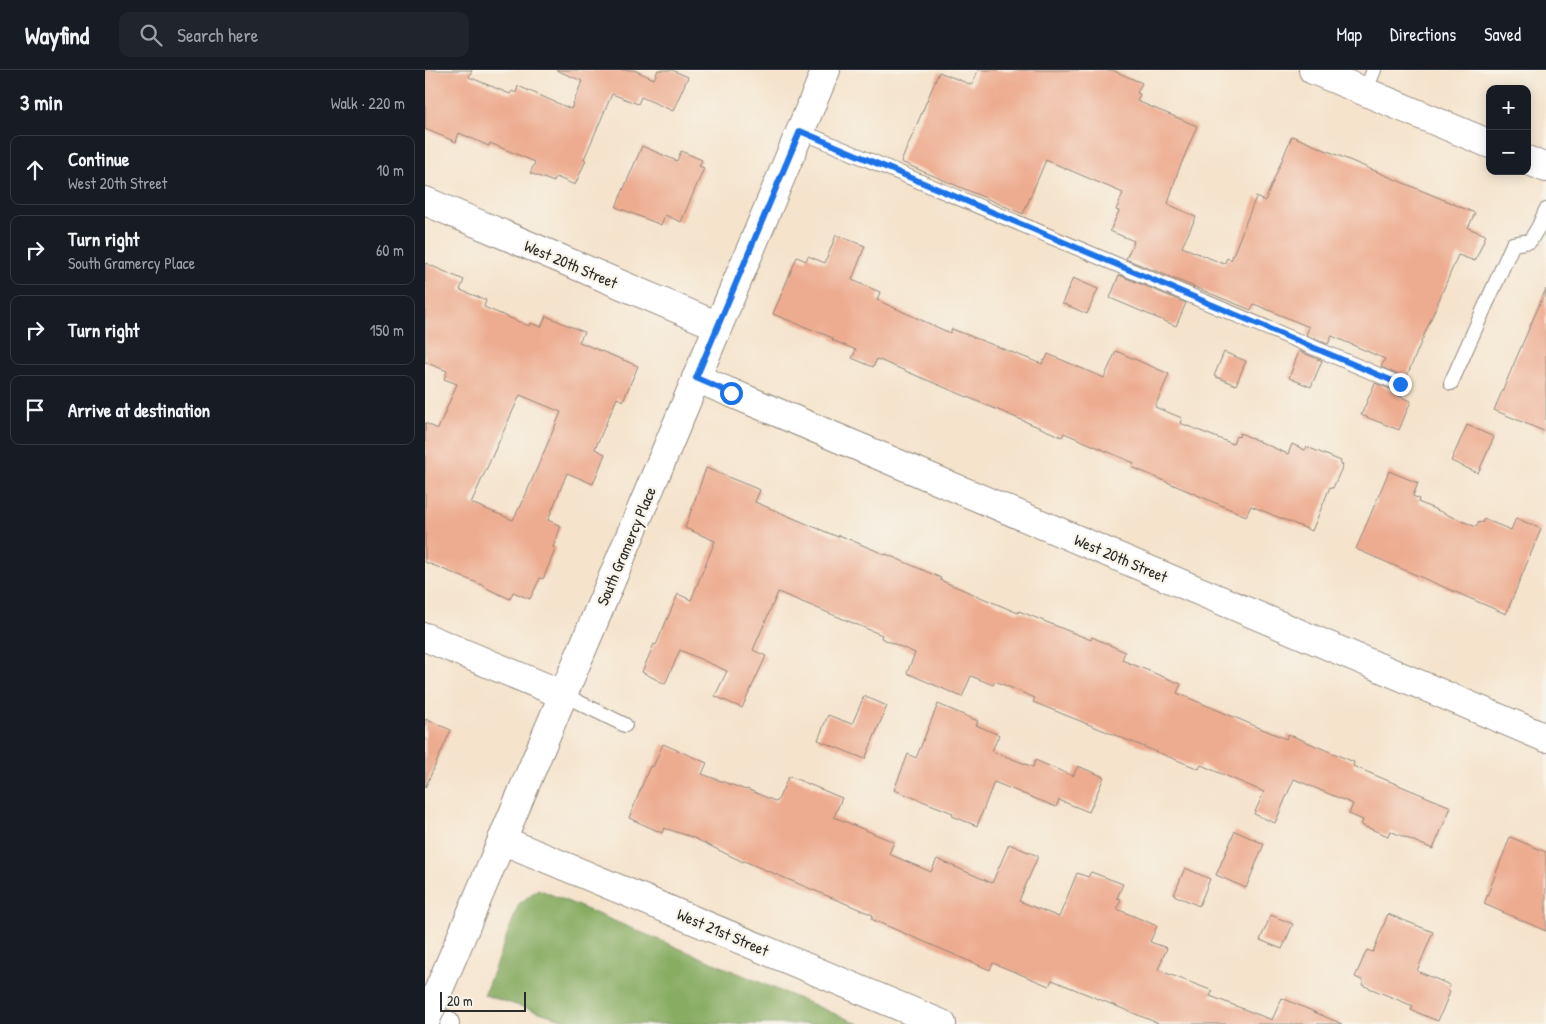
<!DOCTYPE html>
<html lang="en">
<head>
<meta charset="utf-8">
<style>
  body { margin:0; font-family:"Patrick Hand",sans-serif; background:#20242c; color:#f1f3f6 }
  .controls { position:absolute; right:15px; top:15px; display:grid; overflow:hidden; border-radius:10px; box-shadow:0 2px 12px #0003 }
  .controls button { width:45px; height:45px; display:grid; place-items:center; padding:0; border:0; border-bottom:1px solid #363941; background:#171b24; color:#f1f3f6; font:25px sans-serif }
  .scale { position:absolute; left:15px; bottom:12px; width:86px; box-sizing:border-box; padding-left:5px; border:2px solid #2b2b2b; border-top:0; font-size:14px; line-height:18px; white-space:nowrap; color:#2b2b2b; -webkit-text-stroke:4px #f7f3e8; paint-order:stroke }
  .stop { position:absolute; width:15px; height:15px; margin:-11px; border:4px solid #1a73e8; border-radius:50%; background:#fff }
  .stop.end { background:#1a73e8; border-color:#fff; box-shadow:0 1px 5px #0008 }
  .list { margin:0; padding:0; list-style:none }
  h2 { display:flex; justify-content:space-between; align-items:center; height:65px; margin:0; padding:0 20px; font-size:21px }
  h2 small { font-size:16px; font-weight:400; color:#9ea1a6 }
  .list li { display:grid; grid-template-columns:32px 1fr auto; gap:15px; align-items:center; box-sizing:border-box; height:70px; margin:0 10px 10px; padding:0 10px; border:1px solid #363941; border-radius:10px }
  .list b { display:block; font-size:19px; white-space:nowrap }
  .list p { margin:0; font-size:16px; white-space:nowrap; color:#9ea1a6 }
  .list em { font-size:16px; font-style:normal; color:#9ea1a6 }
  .icon { flex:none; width:28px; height:28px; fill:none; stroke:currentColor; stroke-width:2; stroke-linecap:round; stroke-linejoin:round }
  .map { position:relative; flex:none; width:1121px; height:954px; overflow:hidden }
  header { display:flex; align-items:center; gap:30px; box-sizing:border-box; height:70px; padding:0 25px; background:#171b24; border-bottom:1px solid #363941 }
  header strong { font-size:24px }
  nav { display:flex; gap:28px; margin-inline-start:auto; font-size:18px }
  .search { width:350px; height:45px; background:#20242c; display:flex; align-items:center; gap:12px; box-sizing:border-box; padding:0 18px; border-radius:10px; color:#9ea1a6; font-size:19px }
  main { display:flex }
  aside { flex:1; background:#171b24 }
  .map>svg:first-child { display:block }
</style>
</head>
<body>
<header>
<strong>Wayfind</strong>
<div class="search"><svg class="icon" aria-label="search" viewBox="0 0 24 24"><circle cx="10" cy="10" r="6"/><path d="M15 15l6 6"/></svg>Search here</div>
<nav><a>Map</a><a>Directions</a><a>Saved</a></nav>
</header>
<main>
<aside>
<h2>3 min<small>Walk · 220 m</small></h2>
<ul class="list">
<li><svg class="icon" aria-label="ahead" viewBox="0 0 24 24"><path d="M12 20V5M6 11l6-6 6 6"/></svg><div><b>Continue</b><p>West 20th Street</p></div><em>10 m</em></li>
<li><svg class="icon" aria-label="right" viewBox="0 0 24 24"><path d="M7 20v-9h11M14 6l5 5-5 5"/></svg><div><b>Turn right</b><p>South Gramercy Place</p></div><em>60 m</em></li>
<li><svg class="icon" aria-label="right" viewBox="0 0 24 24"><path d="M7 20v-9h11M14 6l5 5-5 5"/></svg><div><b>Turn right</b></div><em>150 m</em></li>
<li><svg class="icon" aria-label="arrive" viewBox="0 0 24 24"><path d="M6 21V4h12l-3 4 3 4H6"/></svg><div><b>Arrive at destination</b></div></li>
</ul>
</aside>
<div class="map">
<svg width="1121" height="954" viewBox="0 0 1121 954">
  <rect width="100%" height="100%" fill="#f7f3e8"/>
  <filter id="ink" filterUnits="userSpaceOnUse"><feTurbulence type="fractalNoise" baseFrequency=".02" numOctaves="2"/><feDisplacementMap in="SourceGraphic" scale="10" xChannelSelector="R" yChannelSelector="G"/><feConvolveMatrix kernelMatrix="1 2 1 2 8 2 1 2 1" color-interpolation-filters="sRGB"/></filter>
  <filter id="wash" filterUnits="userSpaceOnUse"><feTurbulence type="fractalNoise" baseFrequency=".0096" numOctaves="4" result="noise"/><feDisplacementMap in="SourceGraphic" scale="20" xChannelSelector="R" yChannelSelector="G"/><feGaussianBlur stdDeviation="1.12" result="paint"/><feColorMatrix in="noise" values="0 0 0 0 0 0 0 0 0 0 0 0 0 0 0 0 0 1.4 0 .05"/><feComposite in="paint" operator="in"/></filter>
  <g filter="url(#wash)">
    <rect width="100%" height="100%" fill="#f5e3cc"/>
    <!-- forest -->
    <polygon fill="#87ac62" stroke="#596c46" points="113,819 434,954 153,954 59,925 94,834"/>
    <g id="blocks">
      <!-- building -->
      <g fill="#edab8f" fill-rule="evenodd">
        <polygon points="0,0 47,0 44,7 85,24 87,21 91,23 93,16 146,39 157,11 131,0 209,0 229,9 233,0 247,0 263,7 248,41 216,27 213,34 187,24 159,89 161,90 150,115 131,107 129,112 105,103 110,92 65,73 64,76 34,63 31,72 0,59"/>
        <polygon points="553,0 687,0 717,13 712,23 715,24 712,31 772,56 752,104 743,134 771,147 757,177 799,194 802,188 806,190 831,127 840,131 867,66 1050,143 1043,158 1061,165 1050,191 1033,185 981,308 956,297 960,289 907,266 903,274 881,265 884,257 829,234 826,240 701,189 709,171 685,161 694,141 691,140 698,123 621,90 598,144 476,92 514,2 547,15"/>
        <polygon points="217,76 252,91 256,81 277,90 274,96 279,98 256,152 240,145 236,155 191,137"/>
        <polygon points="411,165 440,176 427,210 455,222 452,230 505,254 525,263 527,259 617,294 619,290 620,291 623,284 679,308 691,281 744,304 730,337 757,348 755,353 808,374 811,366 814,367 815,363 863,384 867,374 880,380 882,377 916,391 915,394 918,395 908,418 905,417 887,461 826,436 821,446 707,397 709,393 639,363 637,367 452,289 448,297 427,288 431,280 407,270 408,268 348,244 372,187 381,191 383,186 400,193"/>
        <path d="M0,193L39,210L35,220L61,230L59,237L104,256L105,253L116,257L121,246L159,262L154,272L213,296L198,331L192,328L170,379L180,384L168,414L142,403L123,450L136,456L128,477L131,478L118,509L115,508L105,529L88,522L85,529L59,517L60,516L0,492V353L13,359L32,314L19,309L22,301L0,292ZM95,325L136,342L95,438H94L88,450L46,433Z"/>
        <polygon points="694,205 761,233 751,256 685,228"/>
        <polygon points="648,208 673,219 662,244 637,233"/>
        <polygon points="1121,219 1121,362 1069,340"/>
        <polygon points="874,281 897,291 886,317 864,308"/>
        <polygon points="799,282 821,291 811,315 789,306"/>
        <polygon points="950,313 975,323 973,326 986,331 974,360 936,345"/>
        <polygon points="1042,355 1069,367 1053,403 1026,391"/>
        <polygon points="281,398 335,420 330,432 413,467 414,465 461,485 461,484 516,508 515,510 593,543 594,541 666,570 667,567 700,582 697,590 756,614 752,623 861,669 863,664 929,692 928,696 1026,737 1008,779 965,761 963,766 936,755 938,750 924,744 928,734 869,709 850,753 829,744 839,722 776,695 774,699 608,632 610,628 570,611 568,615 546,606 537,627 482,603 490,583 456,568 457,565 353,522 328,580 341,586 317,638 290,626 302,601 255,580 240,614 217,602 229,574 231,575 253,524 266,530 290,471 260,458"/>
        <polygon points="964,401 993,413 988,426 994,429 993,432 1051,457 1054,452 1057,453 1059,449 1086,460 1091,448 1116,459 1081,544 931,479"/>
        <polygon points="439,626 462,636 440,689 393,670 403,645 427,654"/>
        <polygon points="513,634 553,651 551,655 574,665 567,681 608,697 610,690 648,706 653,696 679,707 664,742 634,730 631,737 569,712 552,756 527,746 528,743 469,720 483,684 491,688"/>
        <polygon points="0,649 26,660 0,718"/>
        <polygon points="238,674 282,693 277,704 321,720 322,719 352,732 364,706 417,728 409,747 469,772 464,784 506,802 512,789 567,813 584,774 613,786 594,831 634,847 652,803 663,807 666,802 698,814 692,828 696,829 692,839 732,856 725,872 742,878 733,900 788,921 785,926 847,950 857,928 917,954 735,954 627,910 624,916 568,893 565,900 446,849 448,845 319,791 318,792 267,767 239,758 237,763 204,748 225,696 228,697"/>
        <polygon points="810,761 839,774 821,818 791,805"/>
        <polygon points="1085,767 1121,782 1121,861 1059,834"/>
        <polygon points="760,798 785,809 774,836 749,825"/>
        <polygon points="963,844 1008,862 992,901 1025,915 1023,921 1025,922 1013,951 986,940 988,936 937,915 939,911 930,907 942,880 948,882"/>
        <polygon points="846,845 868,854 857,879 835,870"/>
      </g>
    </g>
  </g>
  <g filter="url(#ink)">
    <use href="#blocks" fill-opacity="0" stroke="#90877c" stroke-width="1"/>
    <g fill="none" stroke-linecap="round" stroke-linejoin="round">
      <!-- service casing -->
      <g stroke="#90877c" stroke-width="16">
        <g id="service">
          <polyline points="940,22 949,0"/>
          <polyline points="375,61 975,314"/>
          <polyline points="1026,313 1088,174 1105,171 1114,156 1121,140"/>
          <polyline points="139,625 200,655"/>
        </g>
      </g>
      <!-- minor casing -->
      <g stroke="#90877c" stroke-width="30">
        <g id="minor">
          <polyline points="0,131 293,256"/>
          <polyline points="271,308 1121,668"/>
          <polyline points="0,567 139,625"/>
          <polyline points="77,770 517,954"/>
        </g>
      </g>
      <!-- tertiary casing -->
      <g stroke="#90877c" stroke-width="30">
        <polyline id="tertiary" points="40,858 401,0"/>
      </g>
      <!-- secondary casing -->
      <g stroke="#90877c" stroke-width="30">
        <g id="secondary">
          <polyline points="888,0 1065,74"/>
          <polyline points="1102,90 1121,98"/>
        </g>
      </g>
      <!-- motorway casing -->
      <g stroke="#90877c" stroke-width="30">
        <polyline id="motorway" points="0,947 20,954"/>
      </g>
      <!-- service -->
      <use href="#service" stroke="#fff" stroke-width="14"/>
      <!-- minor -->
      <use href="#minor" stroke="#fff" stroke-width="28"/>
      <!-- tertiary -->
      <use href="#tertiary" stroke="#fff" stroke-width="28"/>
      <!-- secondary -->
      <use href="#secondary" stroke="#fff" stroke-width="28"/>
      <!-- motorway -->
      <use href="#motorway" stroke="#fff" stroke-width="28"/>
      <!-- tertiary-bridge casing -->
      <g stroke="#90877c" stroke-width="30" stroke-linecap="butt">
        <polyline id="tertiary-bridge" points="0,952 40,858"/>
      </g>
      <!-- tertiary-bridge -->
      <use href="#tertiary-bridge" stroke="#fff" stroke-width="28"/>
    </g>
  </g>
  <g fill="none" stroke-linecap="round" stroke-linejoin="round" filter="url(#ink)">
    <!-- route -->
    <polyline stroke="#1a73e8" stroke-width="6" points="306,323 271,308 375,61 975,314"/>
  </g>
  <g text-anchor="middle" stroke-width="4.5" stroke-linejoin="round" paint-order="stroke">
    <!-- street labels -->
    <g font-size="16" fill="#2b2b2b" stroke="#f7f3e8">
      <text transform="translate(146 194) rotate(23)" y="6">West 20th Street</text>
      <text transform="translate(201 476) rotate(-67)" y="6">South Gramercy Place</text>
      <text transform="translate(696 488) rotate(23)" y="6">West 20th Street</text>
      <text transform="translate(298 862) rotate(23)" y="6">West 21st Street</text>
    </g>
  </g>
</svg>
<div class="controls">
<button>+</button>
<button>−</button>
</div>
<div class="scale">20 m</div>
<div class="stop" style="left:306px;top:323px"></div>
<div class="stop end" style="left:975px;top:314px"></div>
</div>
</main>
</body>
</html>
